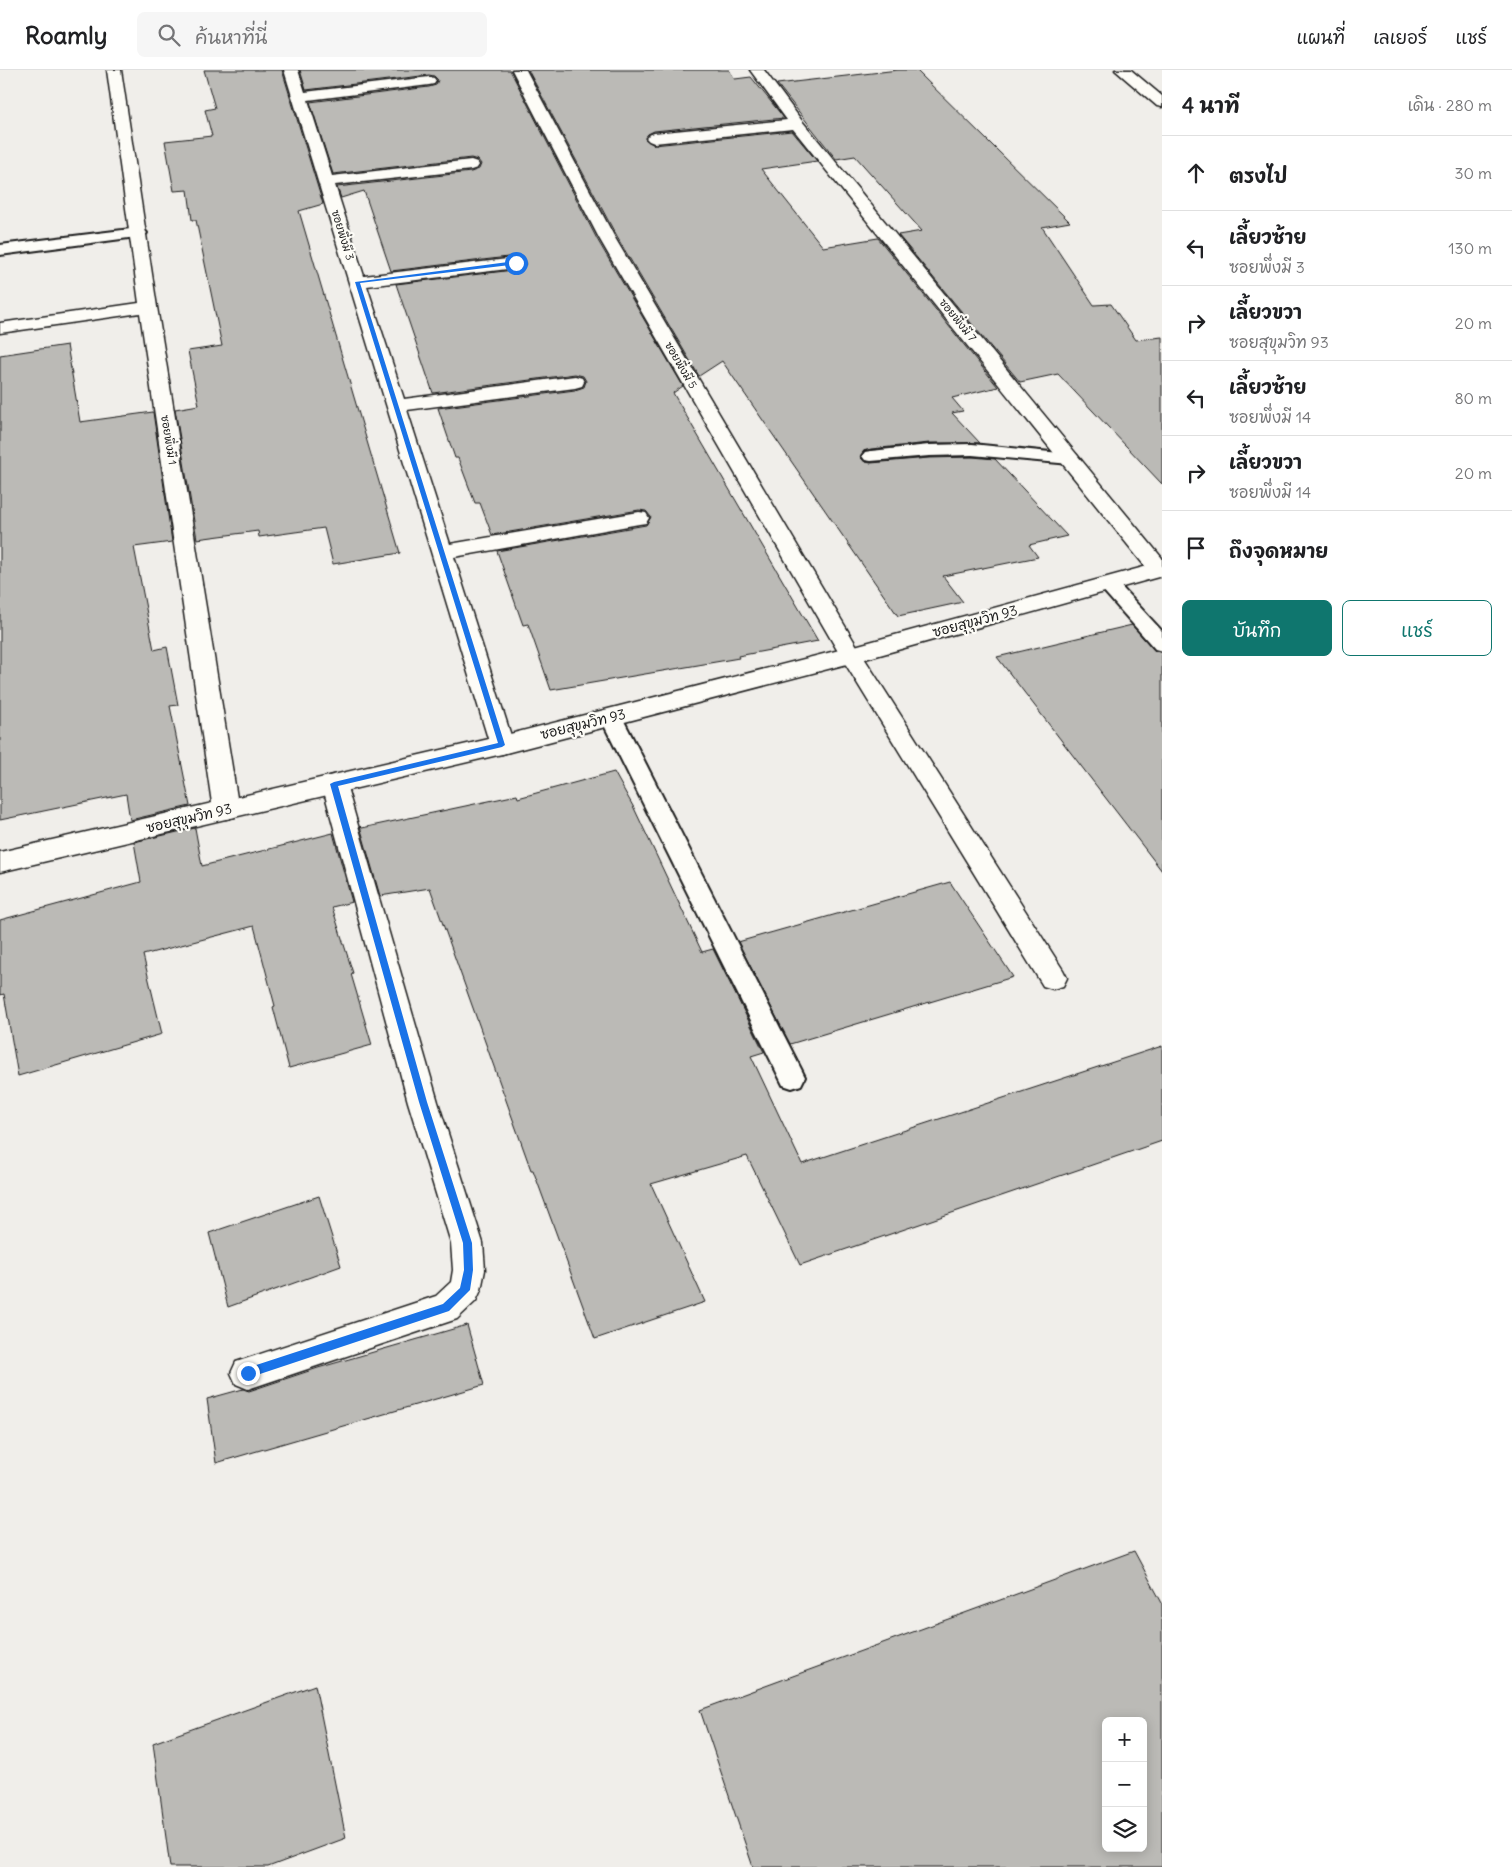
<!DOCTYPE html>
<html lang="th">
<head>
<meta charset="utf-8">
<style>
  body { margin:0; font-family:Delius,"Playpen Sans Thai",sans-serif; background:#f6f6f6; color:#202124 }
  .controls { position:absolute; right:15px; bottom:15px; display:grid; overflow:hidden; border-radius:8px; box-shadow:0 2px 12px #0003 }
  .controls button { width:45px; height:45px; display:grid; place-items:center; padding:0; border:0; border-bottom:1px solid #e0e0e0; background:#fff; color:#202124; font:25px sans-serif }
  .stop { position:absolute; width:15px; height:15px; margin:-11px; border:4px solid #1a73e8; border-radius:50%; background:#fff }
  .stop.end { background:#1a73e8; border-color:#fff; box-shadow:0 1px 5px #0008 }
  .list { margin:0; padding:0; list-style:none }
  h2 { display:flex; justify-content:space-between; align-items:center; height:65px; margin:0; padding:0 20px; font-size:21px }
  h2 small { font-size:16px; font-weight:400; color:#757577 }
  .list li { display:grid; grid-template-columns:32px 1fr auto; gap:15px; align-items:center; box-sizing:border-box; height:75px; padding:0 20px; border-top:1px solid #e0e0e0 }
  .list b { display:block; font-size:19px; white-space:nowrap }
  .list p { margin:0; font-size:16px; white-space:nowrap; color:#757577 }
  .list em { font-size:16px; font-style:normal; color:#757577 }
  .actions { display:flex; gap:10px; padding:15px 20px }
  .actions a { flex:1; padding:11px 0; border:1px solid #0f766e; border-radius:8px; text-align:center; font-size:18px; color:#0f766e }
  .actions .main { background:#0f766e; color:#fff }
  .icon { flex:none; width:28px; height:28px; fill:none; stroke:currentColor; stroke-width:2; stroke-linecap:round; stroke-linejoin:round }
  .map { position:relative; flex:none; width:1162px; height:1797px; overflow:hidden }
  header { display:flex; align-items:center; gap:30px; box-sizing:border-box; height:70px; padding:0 25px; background:#fff; border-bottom:1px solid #e0e0e0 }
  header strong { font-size:24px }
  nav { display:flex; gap:28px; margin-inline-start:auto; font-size:18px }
  .search { width:350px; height:45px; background:#f6f6f6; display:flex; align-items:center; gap:12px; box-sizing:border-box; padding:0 18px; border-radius:8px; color:#757577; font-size:19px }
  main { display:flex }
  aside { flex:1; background:#fff }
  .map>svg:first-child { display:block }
</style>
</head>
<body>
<header>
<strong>Roamly</strong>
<div class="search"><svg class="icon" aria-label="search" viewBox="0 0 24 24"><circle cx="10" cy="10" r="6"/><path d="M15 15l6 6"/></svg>ค้นหาที่นี่</div>
<nav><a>แผนที่</a><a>เลเยอร์</a><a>แชร์</a></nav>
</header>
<main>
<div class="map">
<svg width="1162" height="1797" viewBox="0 0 1162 1797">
  <rect width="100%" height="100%" fill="#f0eeea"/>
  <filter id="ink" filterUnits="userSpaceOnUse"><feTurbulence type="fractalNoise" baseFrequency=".02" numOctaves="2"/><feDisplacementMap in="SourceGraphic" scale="10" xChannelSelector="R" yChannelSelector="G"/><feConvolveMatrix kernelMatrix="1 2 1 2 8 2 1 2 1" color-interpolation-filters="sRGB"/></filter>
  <g filter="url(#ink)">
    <!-- building -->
    <g fill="#bbbab6" stroke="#1c1c1c" fill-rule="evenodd">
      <polygon points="204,0 282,0 323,134 299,141 400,483 333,494 324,458 259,467 258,461 197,469 175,339 199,335 188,281 222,276 196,150 192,150 188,120 174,121 165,71 212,66 205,40 215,38"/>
      <polygon points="300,0 510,0 597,169 683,316 673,323 818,571 738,586 739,588 551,620 528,554 523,555 497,481 646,455 651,447 646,441 639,440 492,465 480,433 475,433 458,388 455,388 438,338 575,320 584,317 586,311 583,306 575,304 433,323 396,214 522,199 526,192 522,187 516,186 391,201 364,121 341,128 337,117 471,102 479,99 481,94 478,90 471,88 333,104 310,32 429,17 436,15 438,10 434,6 429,5 306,20"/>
      <polygon points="528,0 729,0 735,9 751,7 784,48 654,61 648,64 645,69 654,75 792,61 817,91 761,99 823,177 878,168 998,317 952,328 963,341 952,343 980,373 929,373 871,379 864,381 860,387 865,392 871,393 929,388 972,387 995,389 1067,466 1029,475 1038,487 943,506 963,532 898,546 722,291 699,306 617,167"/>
      <polygon points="898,0 916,0 1070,152 1042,157 1094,235 1111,234 1136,270 1162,267 1162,414 1058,304 1020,312 898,165 922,161 855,86 836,89 777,14"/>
      <polygon points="67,275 80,352 153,342 172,472 134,477 154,580 167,577 178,635 170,636 190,736 130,750 126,724 0,750 0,285"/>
      <polygon points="1132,555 1154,580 1162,583 1162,801 997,587"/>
      <polygon points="614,702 634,738 702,882 713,879 764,982 751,986 802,1094 1162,976 1162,1071 800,1195 747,1086 651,1114 705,1232 595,1269 533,1100 531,1100 430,818 380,826 360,756 362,758 517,725 518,728"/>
      <polygon points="195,758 202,796 333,763 352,832 332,837 353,903 351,904 372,975 289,998 273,937 275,936 254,856 143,885 162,964 18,1006 4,924 0,925 0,850 141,812 134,772"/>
      <polygon points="950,812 1013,907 790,974 738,872"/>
      <polygon points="319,1126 341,1196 228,1237 209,1163"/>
      <polygon points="467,1255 484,1315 216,1393 207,1329 243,1319 249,1321 318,1298"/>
      <path d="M1134,1481L1162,1533V1797H753L700,1640ZM1106,1651H1143V1778H1106Z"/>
      <polygon points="315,1615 346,1768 268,1797 170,1797 153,1673"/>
    </g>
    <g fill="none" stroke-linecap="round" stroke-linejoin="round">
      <!-- lane casing -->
      <g stroke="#1c1c1c" stroke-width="4">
        <g id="lane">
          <polygon points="139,158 144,160 147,163 144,166 0,185 0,175"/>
          <polygon points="972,374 1070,384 1076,385 1079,389 1076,393 1070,394 972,385 929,386 871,391 865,390 862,386 865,382 871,381 929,375"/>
          <polygon points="1108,508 1115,510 1162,561 1162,581 1155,579 1101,518 1098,514 1101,510"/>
          <polygon points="611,639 619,642 622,647 801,999 805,1007 801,1015 792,1018 783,1015 600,647 603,642"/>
        </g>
      </g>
      <!-- street casing -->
      <g stroke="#1c1c1c" stroke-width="3">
        <g id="street">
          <polygon points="107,0 121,0 157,237 239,740 235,747 226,749 217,747 213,740 140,243 0,263 0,253 139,233"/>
          <polygon points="284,0 298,0 305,22 429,7 434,8 436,11 434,14 429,15 308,30 332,106 471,90 477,92 479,95 477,98 471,100 335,115 364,206 516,188 522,189 525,193 522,197 516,198 367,216 404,329 575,306 582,308 584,312 582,316 575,318 407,340 450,474 639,442 646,443 649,448 646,453 639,454 454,487 514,675 511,681 502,684 493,681 490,675"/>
          <polygon points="512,0 526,0 615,168 861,583 1063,900 1067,908 1063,916 1053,919 1043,916 840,585 599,168"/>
          <polygon points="750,0 764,0 802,51 1162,488 1162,506 1152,505 793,59 654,73 649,71 646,68 649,65 654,63 787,50"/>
          <polygon points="1115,0 1131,0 1162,26 1162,37 1157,36"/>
          <polygon points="334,705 343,708 346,714 438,1032 483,1173 485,1200 481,1220 476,1231 457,1249 248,1319 236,1314 231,1303 236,1292 436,1226 451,1212 453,1200 451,1173 408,1032 322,714 325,708"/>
        </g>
      </g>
      <!-- secondary casing -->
      <g stroke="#1c1c1c" stroke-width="3">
        <polygon id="secondary" points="1162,492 1162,506 851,593 502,684 0,802 0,782 502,666 851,577"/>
      </g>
      <!-- lane -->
      <use href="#lane" fill="#fdfcf7" fill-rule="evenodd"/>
      <!-- street -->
      <use href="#street" fill="#fdfcf7" fill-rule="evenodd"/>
      <!-- secondary -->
      <use href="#secondary" fill="#fdfcf7" fill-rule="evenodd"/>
    </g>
  </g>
  <!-- route -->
  <polygon fill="#1a73e8" points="516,191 518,194 360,213 505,675 502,677 338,716 427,1032 472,1173 473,1200 470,1220 449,1241 248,1308 243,1303 244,1299 443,1234 460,1218 464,1200 463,1173 419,1032 330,714 334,712 498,673 355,212"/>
  <g text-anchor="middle" stroke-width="4.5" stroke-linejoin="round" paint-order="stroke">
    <!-- far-street labels -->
    <g font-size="11" fill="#1c1c1c" stroke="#fdfcf7">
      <text transform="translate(343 165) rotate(73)" y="4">ซอยพึ่งมี 3</text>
      <text transform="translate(958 250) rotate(51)" y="4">ซอยพึ่งมี 7</text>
      <text transform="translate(681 295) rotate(60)" y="4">ซอยพึ่งมี 5</text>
      <text transform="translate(169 370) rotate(81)" y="4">ซอยพึ่งมี 1</text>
    </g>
    <!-- street labels -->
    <g font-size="14" fill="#1c1c1c" stroke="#fdfcf7">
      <text transform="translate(975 551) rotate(-15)" y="5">ซอยสุขุมวิท 93</text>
      <text transform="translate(583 654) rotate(-14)" y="5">ซอยสุขุมวิท 93</text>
      <text transform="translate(189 748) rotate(-13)" y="5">ซอยสุขุมวิท 93</text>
    </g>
  </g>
</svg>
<div class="controls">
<button>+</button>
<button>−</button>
<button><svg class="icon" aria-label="layers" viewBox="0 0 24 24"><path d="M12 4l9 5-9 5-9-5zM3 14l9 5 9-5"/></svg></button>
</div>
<div class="stop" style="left:516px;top:193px"></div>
<div class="stop end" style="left:248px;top:1303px"></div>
</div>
<aside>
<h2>4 นาที<small>เดิน · 280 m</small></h2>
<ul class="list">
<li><svg class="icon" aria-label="ahead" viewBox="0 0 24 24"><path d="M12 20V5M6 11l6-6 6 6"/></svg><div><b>ตรงไป</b></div><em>30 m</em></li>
<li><svg class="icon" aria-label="left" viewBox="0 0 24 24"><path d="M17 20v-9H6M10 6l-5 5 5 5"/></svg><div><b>เลี้ยวซ้าย</b><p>ซอยพึ่งมี 3</p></div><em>130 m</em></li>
<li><svg class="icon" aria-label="right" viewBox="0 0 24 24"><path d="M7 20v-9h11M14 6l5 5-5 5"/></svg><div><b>เลี้ยวขวา</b><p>ซอยสุขุมวิท 93</p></div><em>20 m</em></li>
<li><svg class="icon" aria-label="left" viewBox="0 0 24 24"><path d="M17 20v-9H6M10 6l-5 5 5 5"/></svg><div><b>เลี้ยวซ้าย</b><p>ซอยพึ่งมี 14</p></div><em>80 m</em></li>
<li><svg class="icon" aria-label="right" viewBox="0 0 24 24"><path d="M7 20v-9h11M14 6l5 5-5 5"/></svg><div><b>เลี้ยวขวา</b><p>ซอยพึ่งมี 14</p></div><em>20 m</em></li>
<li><svg class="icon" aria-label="arrive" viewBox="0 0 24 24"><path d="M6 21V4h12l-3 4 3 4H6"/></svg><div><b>ถึงจุดหมาย</b></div></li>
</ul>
<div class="actions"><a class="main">บันทึก</a><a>แชร์</a></div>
</aside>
</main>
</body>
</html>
